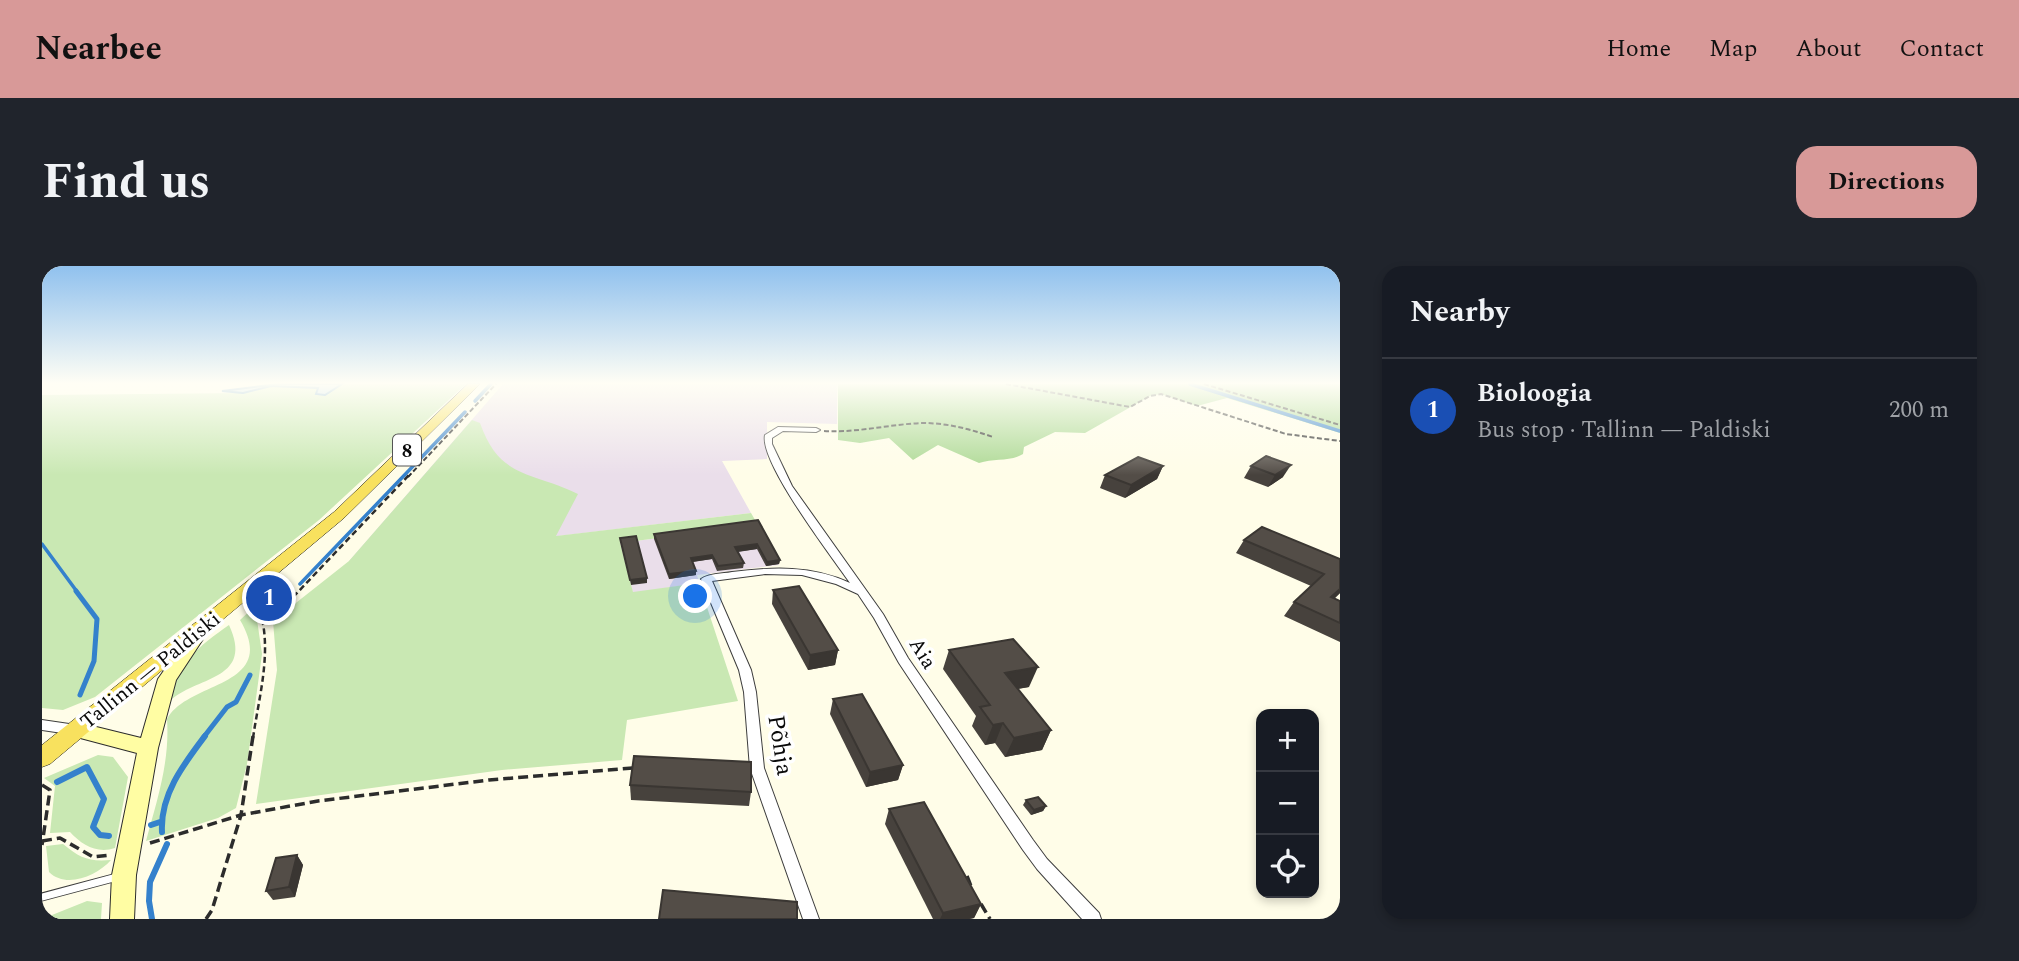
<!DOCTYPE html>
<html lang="en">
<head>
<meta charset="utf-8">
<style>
  body { margin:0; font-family:Spectral,serif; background:#20242c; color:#f1f3f6 }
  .controls { position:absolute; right:21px; bottom:21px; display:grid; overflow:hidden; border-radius:14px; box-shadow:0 4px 10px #0003 }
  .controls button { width:63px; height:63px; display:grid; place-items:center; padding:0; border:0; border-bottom:2px solid #363941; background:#171b24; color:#f1f3f6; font:35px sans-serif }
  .you { position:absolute; left:654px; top:331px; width:24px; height:24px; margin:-18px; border:5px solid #fff; border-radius:50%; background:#1a73e8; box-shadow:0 0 0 10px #1a73e833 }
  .badge { display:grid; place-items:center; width:46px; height:46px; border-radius:50%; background:#d89998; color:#fff; font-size:23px; font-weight:700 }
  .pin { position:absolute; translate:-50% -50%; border:4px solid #fff; box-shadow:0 2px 7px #0006 }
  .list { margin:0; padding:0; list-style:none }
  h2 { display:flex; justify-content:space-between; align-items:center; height:91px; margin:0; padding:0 28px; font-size:30px }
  h2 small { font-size:23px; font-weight:400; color:#9ea1a6 }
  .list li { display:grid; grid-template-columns:46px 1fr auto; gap:21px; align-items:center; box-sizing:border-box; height:105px; padding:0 28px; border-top:2px solid #363941 }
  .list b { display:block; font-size:26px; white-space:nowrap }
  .list p { margin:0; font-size:23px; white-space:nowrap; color:#9ea1a6 }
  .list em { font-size:23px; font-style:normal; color:#9ea1a6 }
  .icon { flex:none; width:38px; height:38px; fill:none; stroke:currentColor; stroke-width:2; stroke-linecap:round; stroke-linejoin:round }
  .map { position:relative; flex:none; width:1298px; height:653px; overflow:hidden; border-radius:21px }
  header { display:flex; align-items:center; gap:42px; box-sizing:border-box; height:98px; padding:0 35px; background:#d89998; color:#111 }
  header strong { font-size:33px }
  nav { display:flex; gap:38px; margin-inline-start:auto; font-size:24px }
  .intro { display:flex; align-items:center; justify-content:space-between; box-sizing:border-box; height:168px; padding:0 42px }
  h1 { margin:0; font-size:49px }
  .button { padding:18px 32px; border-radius:21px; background:#d89998; color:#111; font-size:24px; font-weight:700 }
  main { display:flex; gap:42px; padding:0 42px }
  aside { flex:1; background:#171b24; border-radius:21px; box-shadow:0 4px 10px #0003 }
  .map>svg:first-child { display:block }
</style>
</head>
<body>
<header>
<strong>Nearbee</strong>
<nav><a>Home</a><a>Map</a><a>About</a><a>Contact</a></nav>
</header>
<div class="intro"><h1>Find us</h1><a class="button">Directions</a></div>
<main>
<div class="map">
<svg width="1298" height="653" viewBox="0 0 1298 653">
  <rect width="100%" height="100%" fill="#fffde8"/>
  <!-- industrial -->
  <g fill="#eadeea">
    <polygon points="461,118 795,118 795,158 725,156 725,193 680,195 709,247 307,295"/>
    <polygon points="716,259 737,299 655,309 657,317 591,327 578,277"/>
  </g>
  <!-- green -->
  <g fill="#c9e8b3">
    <polygon points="300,118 424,118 277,254 53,431 21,444 0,442 0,129 201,127 228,120 277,123 274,127 294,123"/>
    <path d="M430,154L438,157C458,214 490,205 536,228L514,270L709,247L716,259L578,277L591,326L657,317L696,435L585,454L580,494L460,504L214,538L235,404L231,355L307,295Z"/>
    <path d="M213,340L220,388L205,498L194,542L176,552L104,575C115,534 128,496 125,453C146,414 238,422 198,354Z"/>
    <path d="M187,359C212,413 158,410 130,433C134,397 160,378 187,359Z"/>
    <path d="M56,489L71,491L86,511L73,582C55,588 40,579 28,566L8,567L13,520L2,512Z"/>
    <path d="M21,578C38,592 47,596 69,594C55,610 24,623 7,606L4,580Z"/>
    <polygon points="45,635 60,637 59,653 0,653"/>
  </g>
  <!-- forest -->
  <path fill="#abd892" d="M796,118H1298V167L1185,132L1155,140L1119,128L1108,130L1043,167L1013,166L982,181L981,188C968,196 952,192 937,197L896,179L871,194L847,172L818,177L796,174Z"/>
  <!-- water -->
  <polygon fill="#add4f6" stroke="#3481cc" stroke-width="2" points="235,118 300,118 283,129 274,128 276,122 229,120 201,127 180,125"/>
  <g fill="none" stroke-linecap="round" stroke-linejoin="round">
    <!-- stream-far2 -->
    <g stroke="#3481cc" stroke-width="3.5">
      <polyline points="1148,118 1298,165"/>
      <polyline points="433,135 449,118"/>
      <polyline points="0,278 36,327"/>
      <polyline points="258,318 423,146"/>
    </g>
    <!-- stream-far1 -->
    <g stroke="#3481cc" stroke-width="5">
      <polyline points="34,325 55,353 52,395 38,429"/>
      <polyline points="161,472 185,441 194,436 208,409"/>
    </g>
    <!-- stream -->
    <g stroke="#3481cc" stroke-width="6">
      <polyline points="15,516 45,501 62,533 51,561 58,569 67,570"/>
      <polyline points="109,559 118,556"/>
      <path d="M120,566C118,529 141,499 163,470"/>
      <polyline points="110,653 107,635 108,616 125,578"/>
    </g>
    <!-- lane casing -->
    <g stroke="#3d3d3d" stroke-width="9">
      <polyline id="lane" points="0,631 75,611"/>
    </g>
    <!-- street casing -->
    <g stroke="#3d3d3d" stroke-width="2">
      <g id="street">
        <path d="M736,161L774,162L778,164L774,166L741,165L730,172V178L750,220L841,348L866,392L991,574L1005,593L1057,647L1059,653H1040L995,603L981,584L857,397L832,352L816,328L794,318L760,309L723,308L670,315L709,404L714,426L722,502L777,653H761L708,502L702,426L697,404L659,313C667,307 680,308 690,306C730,301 770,299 808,317C790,291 717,196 723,169Z"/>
        <polygon points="0,454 34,459 39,460 41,464 39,468 34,469 0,464"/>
      </g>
    </g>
    <!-- secondary casing -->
    <g stroke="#2c2c2c" stroke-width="2">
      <polygon id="secondary" points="155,364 163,370 134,414 116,482 94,609 92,653 68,653 70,609 95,487 27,469 24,464 27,459 34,456 99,472 116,413 149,366"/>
    </g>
    <!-- primary casing -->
    <g stroke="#1b1b1b" stroke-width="1">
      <polygon id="primary" points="426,118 438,118 302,252 8,498 0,501 0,479 292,246"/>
    </g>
    <!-- path-far2 -->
    <g stroke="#2c2c2c" stroke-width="2" stroke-dasharray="5 2.5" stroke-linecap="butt">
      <polyline points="964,118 1088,141 1108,130 1119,128 1244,168 1298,175"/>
      <polyline points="1162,118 1298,159"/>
      <path d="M782,165C816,167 848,158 881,157C905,157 928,163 951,171"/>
      <polyline points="366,211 454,118"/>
    </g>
    <!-- path-far1 -->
    <g stroke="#2c2c2c" stroke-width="2.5" stroke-dasharray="6 3.5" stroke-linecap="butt">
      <polyline points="221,354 254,328 367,209"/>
      <path d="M211,472C217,430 231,383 217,342L234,326L254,328"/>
    </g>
    <!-- path -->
    <g stroke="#2c2c2c" stroke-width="3.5" stroke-dasharray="10 5" stroke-linecap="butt">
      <polyline points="0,519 8,524 0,579"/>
      <polyline points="0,575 18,572 51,591 68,589"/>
      <polyline points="108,577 199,549 276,535 447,514 591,502"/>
      <polyline points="925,610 929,620"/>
      <polyline points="939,638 948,653"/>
      <polyline points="164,653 170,644 199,549 211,470"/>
    </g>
    <!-- lane -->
    <use href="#lane" stroke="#fff" stroke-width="7"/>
    <!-- street -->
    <use href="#street" fill="#fff" fill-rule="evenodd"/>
    <!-- secondary -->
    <use href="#secondary" fill="#fffda3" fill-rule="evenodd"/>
    <!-- primary -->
    <use href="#primary" fill="#f8e15e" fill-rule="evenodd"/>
  </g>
  <!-- wall -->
  <g fill="#47423d">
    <polygon points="1121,200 1115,213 1083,232 1058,222 1063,209"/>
    <polygon points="1209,200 1241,211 1226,221 1202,212"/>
    <polygon points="716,254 738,294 737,298 724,300 715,283 696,286 702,297 701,302 675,305 670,293 651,296 654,309 627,313 612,273 612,268"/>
    <polygon points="1202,274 1298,293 1298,327 1292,333 1298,335 1298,376 1242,350 1252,336 1269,320 1194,287"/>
    <polygon points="731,324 796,384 793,399 766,404 730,338"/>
    <polygon points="907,384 987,421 976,423 1009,464 1000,484 963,491 953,477 943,479 930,460 934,450 901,403"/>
    <polygon points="791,433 861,499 856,514 824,521 788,448"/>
    <polygon points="588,519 709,526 707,540 589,534"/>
    <polygon points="984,534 1004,540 1001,545 989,549 981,539"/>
    <polygon points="847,543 939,638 932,652 927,653 891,653 843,558"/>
    <polygon points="255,589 261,599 253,631 231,634 224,625"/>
  </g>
  <!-- shaded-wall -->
  <g fill="#3a3632">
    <polygon points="1249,199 1241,211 1226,221 1233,209"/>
    <polygon points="1121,200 1115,213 1083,232 1089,219"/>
    <polygon points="715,278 715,283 693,286 693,281"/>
    <polygon points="670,289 670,293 649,296 649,292"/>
    <polygon points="738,294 737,298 724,300 725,296"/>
    <polygon points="654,305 654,309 627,313 627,308"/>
    <polygon points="605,312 605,317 589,319 588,314"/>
    <polygon points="1298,323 1298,327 1279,345 1289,331"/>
    <polygon points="796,384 793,399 766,404 768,389"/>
    <polygon points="996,401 987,421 956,426 963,407"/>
    <polygon points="961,457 953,477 943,479 951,459"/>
    <polygon points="1009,464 1000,484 963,491 972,472"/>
    <polygon points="861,499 856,514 824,521 828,506"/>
    <polygon points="1004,540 1001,545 989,549 992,544"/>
    <polygon points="255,589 261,599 253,631 247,621"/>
    <polygon points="939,638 932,652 927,653 898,653 901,647"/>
  </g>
  <!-- building -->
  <g fill="#534d47" stroke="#3a3632" stroke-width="2">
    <polygon points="1224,190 1249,199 1233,209 1209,200"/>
    <polygon points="1096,191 1121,200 1089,219 1063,209"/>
    <polygon points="716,254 738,294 725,296 715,278 693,281 702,297 676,300 670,289 649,292 654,305 627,308 612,268"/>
    <polygon points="1220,261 1298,293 1298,323 1289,331 1298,335 1298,357 1252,336 1282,308 1202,274"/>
    <polygon points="594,270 605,312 588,314 578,272"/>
    <polygon points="757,320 796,384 768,389 731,324"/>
    <polygon points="971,373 996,401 963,407 1009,464 972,472 961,457 951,459 938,441 948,439 907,384"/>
    <polygon points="820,428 861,499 828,506 791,433"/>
    <polygon points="592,490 709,496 709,526 588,519"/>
    <polygon points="996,531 1004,540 992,544 984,534"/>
    <polygon points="882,536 939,638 901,647 847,543"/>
    <polygon points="255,589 247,621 224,625 234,592"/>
    <polygon points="621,624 755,636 755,653 617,653"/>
  </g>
  <!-- sky -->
  <linearGradient id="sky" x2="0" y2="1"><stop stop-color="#90c1ee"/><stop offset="0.56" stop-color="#fffef5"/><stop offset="1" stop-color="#fffef5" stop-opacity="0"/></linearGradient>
  <rect width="1298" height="209" fill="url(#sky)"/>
  <g text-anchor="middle" stroke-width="7" stroke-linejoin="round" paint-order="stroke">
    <!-- shield labels -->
    <rect fill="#fff" stroke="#545454" stroke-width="2" x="351" y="168.5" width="28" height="31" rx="5"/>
    <g font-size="19" font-weight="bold" fill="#0a0a0a">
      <text x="365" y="191">8</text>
    </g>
    <!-- street labels -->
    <g font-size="21" fill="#0a0a0a" stroke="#fff">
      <text transform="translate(881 387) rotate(58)" y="7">Aia</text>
      <text transform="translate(108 404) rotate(-39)" y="7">Tallinn — Paldiski</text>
    </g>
    <!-- near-street labels -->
    <g font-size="24" fill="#0a0a0a" stroke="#fff">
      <text transform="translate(739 479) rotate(81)" y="8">Põhja</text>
    </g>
  </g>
</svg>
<div class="controls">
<button>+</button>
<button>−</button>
<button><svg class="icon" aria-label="locate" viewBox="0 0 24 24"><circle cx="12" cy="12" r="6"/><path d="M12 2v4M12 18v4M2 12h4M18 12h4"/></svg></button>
</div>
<div class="you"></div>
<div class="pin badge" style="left:227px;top:332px;background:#1a4fb4">1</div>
</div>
<aside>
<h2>Nearby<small></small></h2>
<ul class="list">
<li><span class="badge" style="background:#1a4fb4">1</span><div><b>Bioloogia</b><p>Bus stop · Tallinn — Paldiski</p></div><em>200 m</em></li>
</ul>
</aside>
</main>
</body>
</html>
